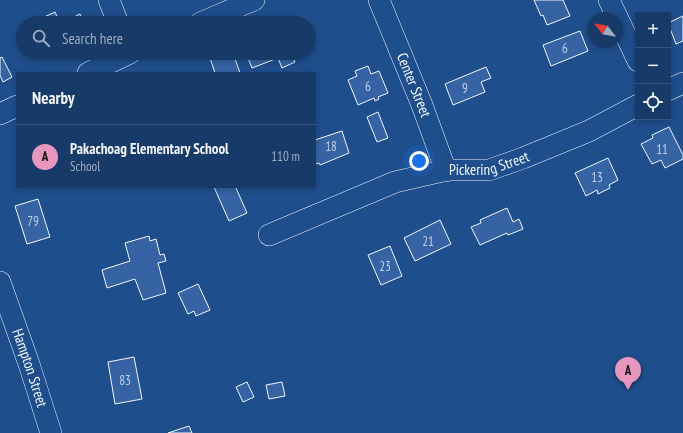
<!DOCTYPE html>
<html lang="en">
<head>
<meta charset="utf-8">
<style>
  body { margin:0; font-family:"PT Sans Narrow",sans-serif; background:#244571; color:#f1f3f6 }
  .controls { position:absolute; right:12px; top:12px; display:grid; overflow:hidden; border-radius:0px; box-shadow:0 2px 6px #0003 }
  .controls button { width:36px; height:36px; display:grid; place-items:center; padding:0; border:0; border-bottom:1px solid #36547d; background:#173a69; color:#f1f3f6; font:20px sans-serif }
  .compass { position:absolute; left:587px; top:12px; width:36px; height:36px; border-radius:50%; background:#173a69; box-shadow:0 2px 6px #0003; rotate:301deg }
  .you { position:absolute; left:419px; top:161px; width:14px; height:14px; margin:-10px; border:3px solid #fff; border-radius:50%; background:#1a73e8; box-shadow:0 0 0 6px #1a73e833 }
  .badge { display:grid; place-items:center; width:26px; height:26px; border-radius:50%; background:#e797bd; color:#111; font-size:13px; font-weight:700 }
  .pin { position:absolute; translate:-50% -33px; filter:drop-shadow(0 1px 2px #0008) }
  .pin::after { content:''; position:absolute; top:21px; width:14px; height:12px; background:inherit; clip-path:polygon(0 0,100% 0,50% 100%) }
  .list { margin:0; padding:0; list-style:none }
  h2 { display:flex; justify-content:space-between; align-items:center; height:52px; margin:0; padding:0 16px; font-size:17px }
  h2 small { font-size:13px; font-weight:400; color:#9eadc0 }
  .list li { display:grid; grid-template-columns:26px 1fr auto; gap:12px; align-items:center; box-sizing:border-box; height:64px; padding:0 16px; border-top:1px solid #36547d }
  .list b { display:block; font-size:15px; white-space:nowrap }
  .list p { margin:0; font-size:13px; white-space:nowrap; color:#9eadc0 }
  .list em { font-size:13px; font-style:normal; color:#9eadc0 }
  .icon { flex:none; width:22px; height:22px; fill:none; stroke:currentColor; stroke-width:2; stroke-linecap:round; stroke-linejoin:round }
  .map { position:relative; flex:none; width:683px; height:433px; overflow:hidden }
  .search { position:absolute; background:#173a69; box-shadow:0 2px 6px #0003; left:16px; top:16px; width:300px; height:44px; display:flex; align-items:center; gap:10px; box-sizing:border-box; padding:0 14px; border-radius:22px; color:#9eadc0; font-size:15px }
  .panel { position:absolute; background:#173a69; box-shadow:0 2px 6px #0003; left:16px; top:72px; width:300px; height:116px; border-radius:0px }
  .map>svg:first-child { display:block }
</style>
</head>
<body>
<div class="map">
<svg width="683" height="433" viewBox="0 0 683 433">
  <rect width="100%" height="100%" fill="#1f4e8c"/>
  <!-- building -->
  <g fill="#3563a3" stroke="#f2f6ff">
    <polygon points="534,0 563,0 570,16 547,25 543,15 541,16"/>
    <polygon points="55,12 60,23 45,23 42,18"/>
    <polygon points="80,14 84,23 62,23"/>
    <polygon points="683,16 683,41 676,44 668,23"/>
    <polygon points="580,31 588,51 551,66 543,45"/>
    <polygon points="215,53 233,53 240,73 215,73 210,58 216,55"/>
    <polygon points="246,53 291,53 295,62 282,68 278,58 252,68"/>
    <polygon points="2,57 12,77 3,82 0,75 0,58"/>
    <polygon points="368,66 371,74 379,71 388,93 378,97 379,99 375,101 374,98 358,105 348,80 357,76 355,71"/>
    <polygon points="486,67 491,78 481,82 485,92 453,105 445,84"/>
    <polygon points="378,112 388,138 377,142 367,117"/>
    <polygon points="669,127 683,155 683,159 665,168 661,160 652,164 641,144 653,138 652,135"/>
    <polygon points="342,131 349,153 320,165 319,163 315,164 315,140"/>
    <polygon points="608,158 618,180 609,185 610,188 598,194 597,190 586,196 575,173"/>
    <polygon points="214,187 238,187 236,188 247,213 229,221"/>
    <polygon points="38,199 50,237 27,244 15,206"/>
    <polygon points="507,208 513,222 519,219 523,229 508,235 507,233 480,245 471,227 481,223 480,220"/>
    <polygon points="440,220 451,244 415,261 404,238"/>
    <polygon points="149,236 150,241 156,239 160,255 164,254 166,261 158,263 166,293 143,300 135,279 107,288 102,270 130,261 125,243"/>
    <polygon points="390,246 402,276 381,285 368,255"/>
    <polygon points="198,284 210,310 196,316 194,311 188,314 178,293"/>
    <polygon points="134,357 142,399 115,404 108,362"/>
    <polygon points="247,382 254,397 243,402 236,387"/>
    <polygon points="282,382 285,396 269,399 266,385"/>
    <polygon points="189,426 192,433 168,433"/>
  </g>
  <g fill="none" stroke-linecap="round" stroke-linejoin="round">
    <!-- minor casing -->
    <g stroke="#f2f6ff" stroke-width="22">
      <g id="minor">
        <polyline points="109,0 118,23"/>
        <path id="s1" d="M379,0L422,105L446,171"/>
        <polyline points="609,0 638,61"/>
        <polyline points="200,23 254,0"/>
        <polyline points="88,73 130,53"/>
        <polyline points="668,90 683,83"/>
        <polyline points="0,114 17,106"/>
        <path id="s2" d="M269,235L395,182L447,170H489L523,158L589,131L638,105"/>
        <path id="s3" d="M0,282L29,364L51,433"/>
      </g>
    </g>
    <!-- minor -->
    <use href="#minor" stroke="#1f4e8c" stroke-width="21"/>
  </g>
  <g text-anchor="middle" stroke-width="3" stroke-linejoin="round" paint-order="stroke">
    <!-- number labels -->
    <g font-size="13" fill="#c3d1e8">
      <text x="565" y="53">6</text>
      <text x="368" y="91">6</text>
      <text x="465" y="93">9</text>
      <text x="331" y="151">18</text>
      <text x="662" y="154">11</text>
      <text x="597" y="182">13</text>
      <text x="33" y="226">79</text>
      <text x="428" y="246">21</text>
      <text x="385" y="271">23</text>
      <text x="125" y="385">83</text>
    </g>
    <!-- street labels -->
    <g font-size="15" fill="#f2f6ff" stroke="#1f4e8c">
      <text dy="5" stroke="none"><textPath href="#s1" startOffset="92">Center Street</textPath></text>
      <text dy="5" stroke="none"><textPath href="#s2" startOffset="233">Pickering Street</textPath></text>
      <text dy="5" stroke="none"><textPath href="#s3" startOffset="91">Hampton Street</textPath></text>
    </g>
  </g>
</svg>
<div class="controls">
<button>+</button>
<button>−</button>
<button><svg class="icon" aria-label="locate" viewBox="0 0 24 24"><circle cx="12" cy="12" r="6"/><path d="M12 2v4M12 18v4M2 12h4M18 12h4"/></svg></button>
</div>
<svg class="compass" viewBox="-18 -18 36 36"><path d="M0-13l5 13h-10z" fill="#e53935"/><path d="M0 13l5-13h-10z" fill="#9eadc0"/></svg>
<div class="you"></div>
<div class="pin badge" style="left:628px;top:390px">A</div>
<div class="search"><svg class="icon" aria-label="search" viewBox="0 0 24 24"><circle cx="10" cy="10" r="6"/><path d="M15 15l6 6"/></svg>Search here</div>
<section class="panel">
<h2>Nearby<small></small></h2>
<ul class="list">
<li><span class="badge">A</span><div><b>Pakachoag Elementary School</b><p>School</p></div><em>110 m</em></li>
</ul>
</section>
</div>
</body>
</html>
